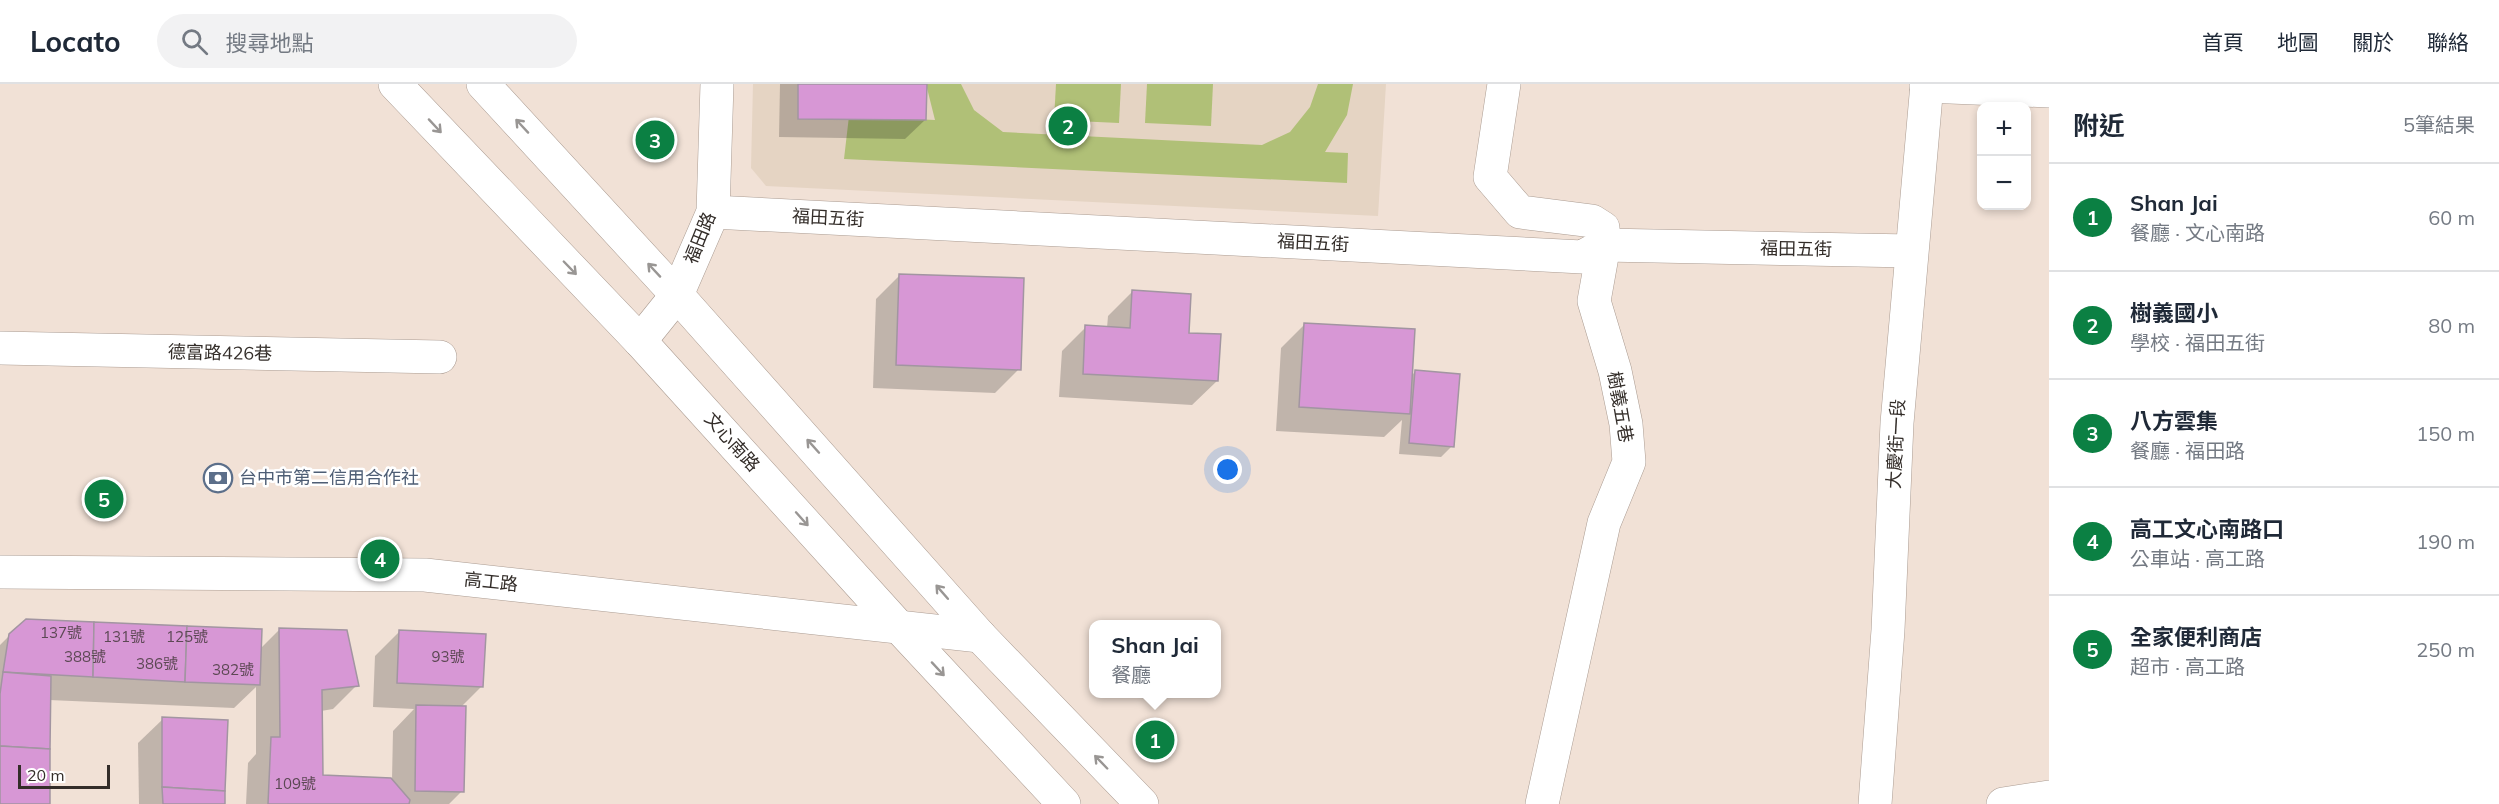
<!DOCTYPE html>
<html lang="zh-TW">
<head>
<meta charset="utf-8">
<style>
  body { margin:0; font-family:Mulish,"Noto Sans TC",sans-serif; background:#f2f2f3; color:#1f2937 }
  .controls { position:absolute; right:18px; top:18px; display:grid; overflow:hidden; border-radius:12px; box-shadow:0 3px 9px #0003 }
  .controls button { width:54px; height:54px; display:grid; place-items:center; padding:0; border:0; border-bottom:2px solid #e0e1e3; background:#fff; color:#1f2937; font:30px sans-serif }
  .scale { position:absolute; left:18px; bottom:15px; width:92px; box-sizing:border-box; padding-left:6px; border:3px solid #332d29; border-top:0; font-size:16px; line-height:21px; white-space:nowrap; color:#332d29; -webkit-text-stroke:4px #fff; paint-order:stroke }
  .you { position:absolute; left:1228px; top:386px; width:21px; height:21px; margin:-15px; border:4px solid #fff; border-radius:50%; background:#1a73e8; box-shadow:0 0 0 9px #1a73e833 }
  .badge { display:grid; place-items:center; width:39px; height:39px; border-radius:50%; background:#0b8043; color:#fff; font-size:20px; font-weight:700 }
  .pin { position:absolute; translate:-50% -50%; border:3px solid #fff; box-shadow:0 2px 6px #0006 }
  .popup { position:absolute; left:1089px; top:536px; width:132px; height:78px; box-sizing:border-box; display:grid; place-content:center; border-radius:12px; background:#fff; filter:drop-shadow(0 2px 4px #0005); font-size:20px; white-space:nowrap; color:#747a83 }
  .popup b { font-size:22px; color:#1f2937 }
  .popup::after { content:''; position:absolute; left:50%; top:100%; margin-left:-12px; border:12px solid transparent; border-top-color:#fff }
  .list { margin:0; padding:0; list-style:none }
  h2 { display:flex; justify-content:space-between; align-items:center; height:78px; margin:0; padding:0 24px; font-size:26px }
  h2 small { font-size:20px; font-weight:400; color:#747a83 }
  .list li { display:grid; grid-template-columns:39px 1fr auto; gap:18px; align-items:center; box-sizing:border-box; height:108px; padding:0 24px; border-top:2px solid #e0e1e3 }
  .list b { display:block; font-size:22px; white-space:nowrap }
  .list p { margin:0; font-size:20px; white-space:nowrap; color:#747a83 }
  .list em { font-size:20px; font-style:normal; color:#747a83 }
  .icon { flex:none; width:33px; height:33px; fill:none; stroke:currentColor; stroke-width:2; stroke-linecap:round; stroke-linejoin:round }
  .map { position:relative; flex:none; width:2049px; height:720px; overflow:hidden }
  header { display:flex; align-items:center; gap:36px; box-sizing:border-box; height:84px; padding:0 30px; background:#fff; border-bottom:2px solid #e0e1e3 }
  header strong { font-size:28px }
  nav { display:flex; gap:33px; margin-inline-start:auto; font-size:21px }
  .search { width:420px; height:54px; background:#f2f2f3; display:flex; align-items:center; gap:15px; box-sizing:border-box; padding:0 21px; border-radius:33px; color:#747a83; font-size:22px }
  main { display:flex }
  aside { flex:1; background:#fff }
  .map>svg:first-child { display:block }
</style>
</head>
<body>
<header>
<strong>Locato</strong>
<div class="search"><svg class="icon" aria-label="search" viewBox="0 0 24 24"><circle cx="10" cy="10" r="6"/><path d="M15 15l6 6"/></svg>搜尋地點</div>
<nav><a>首頁</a><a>地圖</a><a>關於</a><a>聯絡</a></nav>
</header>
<main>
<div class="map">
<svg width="2049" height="720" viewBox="0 0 2049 720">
  <rect width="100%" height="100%" fill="#f1e1d6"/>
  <!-- education -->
  <polygon fill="#e5d4c3" points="753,0 1386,0 1378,132 766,102 751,84"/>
  <!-- green -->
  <g fill="#b0c077">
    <polygon points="926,0 961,0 974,26 1003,48 1262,61 1290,48 1310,23 1318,0 1353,0 1347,31 1325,68 1348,69 1347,99 844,75 849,32 935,36"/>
    <polygon points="1056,0 1121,0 1119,39 1054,36"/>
    <polygon points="1147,0 1213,0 1211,42 1145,39"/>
  </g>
  <!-- shadow -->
  <g fill="#0003">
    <polygon points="780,0 925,0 925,36 905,55 779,53"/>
    <polygon points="900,191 1019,285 995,309 873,304 876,215"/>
    <polygon points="1132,208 1187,250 1217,297 1192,321 1059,313 1062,267 1086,243 1107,244 1108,232"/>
    <polygon points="1305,240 1411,292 1415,288 1452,362 1441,373 1399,370 1402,336 1384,353 1276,347 1281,264"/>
    <polygon points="280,545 357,601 333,625 321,627 322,693 392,695 393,647 414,625 373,623 375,572 399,548 482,602 461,623 462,707 449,720 246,720 248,679 256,670 256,603 234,624 49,616 49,720 0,720 0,561 10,551 260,565"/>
    <polygon points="163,635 223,720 139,720 138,659"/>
  </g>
  <!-- building -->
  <g fill="#d797d5" stroke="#a295a1" stroke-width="1.5">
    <polygon points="798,0 927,0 926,36 798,35"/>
    <polygon points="899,190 1024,194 1021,286 896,281"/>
    <polygon points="1132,206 1191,210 1189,249 1221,250 1218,297 1083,290 1085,241 1130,244"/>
    <polygon points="1304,239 1415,245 1410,330 1299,323"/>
    <polygon points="1415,286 1460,290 1454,363 1409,359"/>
    <polygon points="26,535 94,538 93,593 3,588 9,550"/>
    <polygon points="94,538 187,542 185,598 93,593"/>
    <polygon points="187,542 262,545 260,601 185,598"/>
    <polygon points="279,544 347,546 359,602 322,606 323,691 391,694 410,716 409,720 268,720 271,653 280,653"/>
    <polygon points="399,546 486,550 483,603 397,599"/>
    <polygon points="3,588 51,592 50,665 0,662 0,610"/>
    <polygon points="416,621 466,622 464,708 415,707"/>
    <polygon points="162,633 228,636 225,707 162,703"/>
    <polygon points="0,662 50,665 50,720 0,720"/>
    <polygon points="162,703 225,707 225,720 163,720"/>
  </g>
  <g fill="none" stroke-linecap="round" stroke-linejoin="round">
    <!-- minor casing -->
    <g stroke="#ab9c92" stroke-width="34">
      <g id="minor">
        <polyline points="1504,0 1490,93 1520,128 1592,137 1603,144 1604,161 1594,217 1615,287 1626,340 1629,378 1604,439 1542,720"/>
        <polyline points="1926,2 2049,7"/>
        <polyline points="713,128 1582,173 1604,161 1911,167"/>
        <polyline points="640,257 677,211 713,128 717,0"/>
        <polyline points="0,264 440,273"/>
        <polyline points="0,488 425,491 980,552"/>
        <polyline points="1875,720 1888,546 1897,339 1927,0"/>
        <polyline points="2003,720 2049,713"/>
      </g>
    </g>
    <!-- major casing -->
    <g stroke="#ab9c92" stroke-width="34">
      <g id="major">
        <polyline points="395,0 640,257 898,542 1064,720"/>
        <polyline points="483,0 677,211 980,552 1142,720"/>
      </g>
    </g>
    <!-- minor -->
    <use href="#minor" stroke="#fff" stroke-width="33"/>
    <!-- major -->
    <use href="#major" stroke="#fff" stroke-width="33"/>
  </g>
  <!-- one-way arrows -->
  <defs><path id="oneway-shaft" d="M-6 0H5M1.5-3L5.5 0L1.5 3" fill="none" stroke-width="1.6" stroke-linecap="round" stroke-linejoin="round" transform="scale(1.5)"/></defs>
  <g stroke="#999694">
    <use href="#oneway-shaft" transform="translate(435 42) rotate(47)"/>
    <use href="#oneway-shaft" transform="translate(522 42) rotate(-133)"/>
    <use href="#oneway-shaft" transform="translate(570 184) rotate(46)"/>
    <use href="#oneway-shaft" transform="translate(654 186) rotate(-133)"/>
    <use href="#oneway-shaft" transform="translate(813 362) rotate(-132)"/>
    <use href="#oneway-shaft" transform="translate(802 435) rotate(48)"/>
    <use href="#oneway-shaft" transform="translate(942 508) rotate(-131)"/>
    <use href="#oneway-shaft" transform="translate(938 585) rotate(47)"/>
    <use href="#oneway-shaft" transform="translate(1101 678) rotate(-134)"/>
  </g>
  <!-- icons -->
  <defs>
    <g id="bank-ring" transform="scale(1.5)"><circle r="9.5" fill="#fff" stroke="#5c6f8a" stroke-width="1.5"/><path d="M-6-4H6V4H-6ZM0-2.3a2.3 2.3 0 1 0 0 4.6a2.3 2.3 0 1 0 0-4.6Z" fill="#5c6f8a"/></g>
  </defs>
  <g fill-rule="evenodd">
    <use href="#bank-ring" x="218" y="394"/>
  </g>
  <g text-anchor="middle" stroke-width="5" stroke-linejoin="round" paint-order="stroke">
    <!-- number labels -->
    <g font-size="15" fill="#5c4854">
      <text x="61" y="554">137號</text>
      <text x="124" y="558">131號</text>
      <text x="187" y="558">125號</text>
      <text x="85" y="578">388號</text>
      <text x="448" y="578">93號</text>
      <text x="157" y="585">386號</text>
      <text x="233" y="591">382號</text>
      <text x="295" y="705">109號</text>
    </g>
    <!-- street labels -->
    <g font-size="18" fill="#332d29" stroke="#fff">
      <text transform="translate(828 134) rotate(3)" y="6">福田五街</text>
      <text transform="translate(700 154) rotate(-68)" y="6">福田路</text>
      <text transform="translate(1313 159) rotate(3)" y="6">福田五街</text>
      <text transform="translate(1796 165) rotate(1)" y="6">福田五街</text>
      <text transform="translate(220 269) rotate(1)" y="6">德富路426巷</text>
      <text transform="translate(1620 323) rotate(80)" y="6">樹義五巷</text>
      <text transform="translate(732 358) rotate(48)" y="6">文心南路</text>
      <text transform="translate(1896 360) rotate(-87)" y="6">大慶街一段</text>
      <text transform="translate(491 498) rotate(6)" y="6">高工路</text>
    </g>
    <!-- service labels -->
    <g font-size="18" fill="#4e5e75" stroke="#fff" text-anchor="start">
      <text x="239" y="400">台中市第二信用合作社</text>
    </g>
  </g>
</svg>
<div class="controls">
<button>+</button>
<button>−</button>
</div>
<div class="scale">20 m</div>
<div class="you"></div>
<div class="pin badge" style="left:1155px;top:656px">1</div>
<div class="popup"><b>Shan Jai</b>餐廳</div>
<div class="pin badge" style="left:1068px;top:42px">2</div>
<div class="pin badge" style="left:655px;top:56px">3</div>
<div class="pin badge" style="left:380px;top:475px">4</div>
<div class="pin badge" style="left:104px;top:415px">5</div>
</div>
<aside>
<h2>附近<small>5筆結果</small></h2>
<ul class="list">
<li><span class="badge">1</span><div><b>Shan Jai</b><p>餐廳 · 文心南路</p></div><em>60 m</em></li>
<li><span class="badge">2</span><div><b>樹義國小</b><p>學校 · 福田五街</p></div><em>80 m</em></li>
<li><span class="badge">3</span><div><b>八方雲集</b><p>餐廳 · 福田路</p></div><em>150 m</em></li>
<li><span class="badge">4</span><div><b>高工文心南路口</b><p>公車站 · 高工路</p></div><em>190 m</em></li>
<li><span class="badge">5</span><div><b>全家便利商店</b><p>超市 · 高工路</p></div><em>250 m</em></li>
</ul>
</aside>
</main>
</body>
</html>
